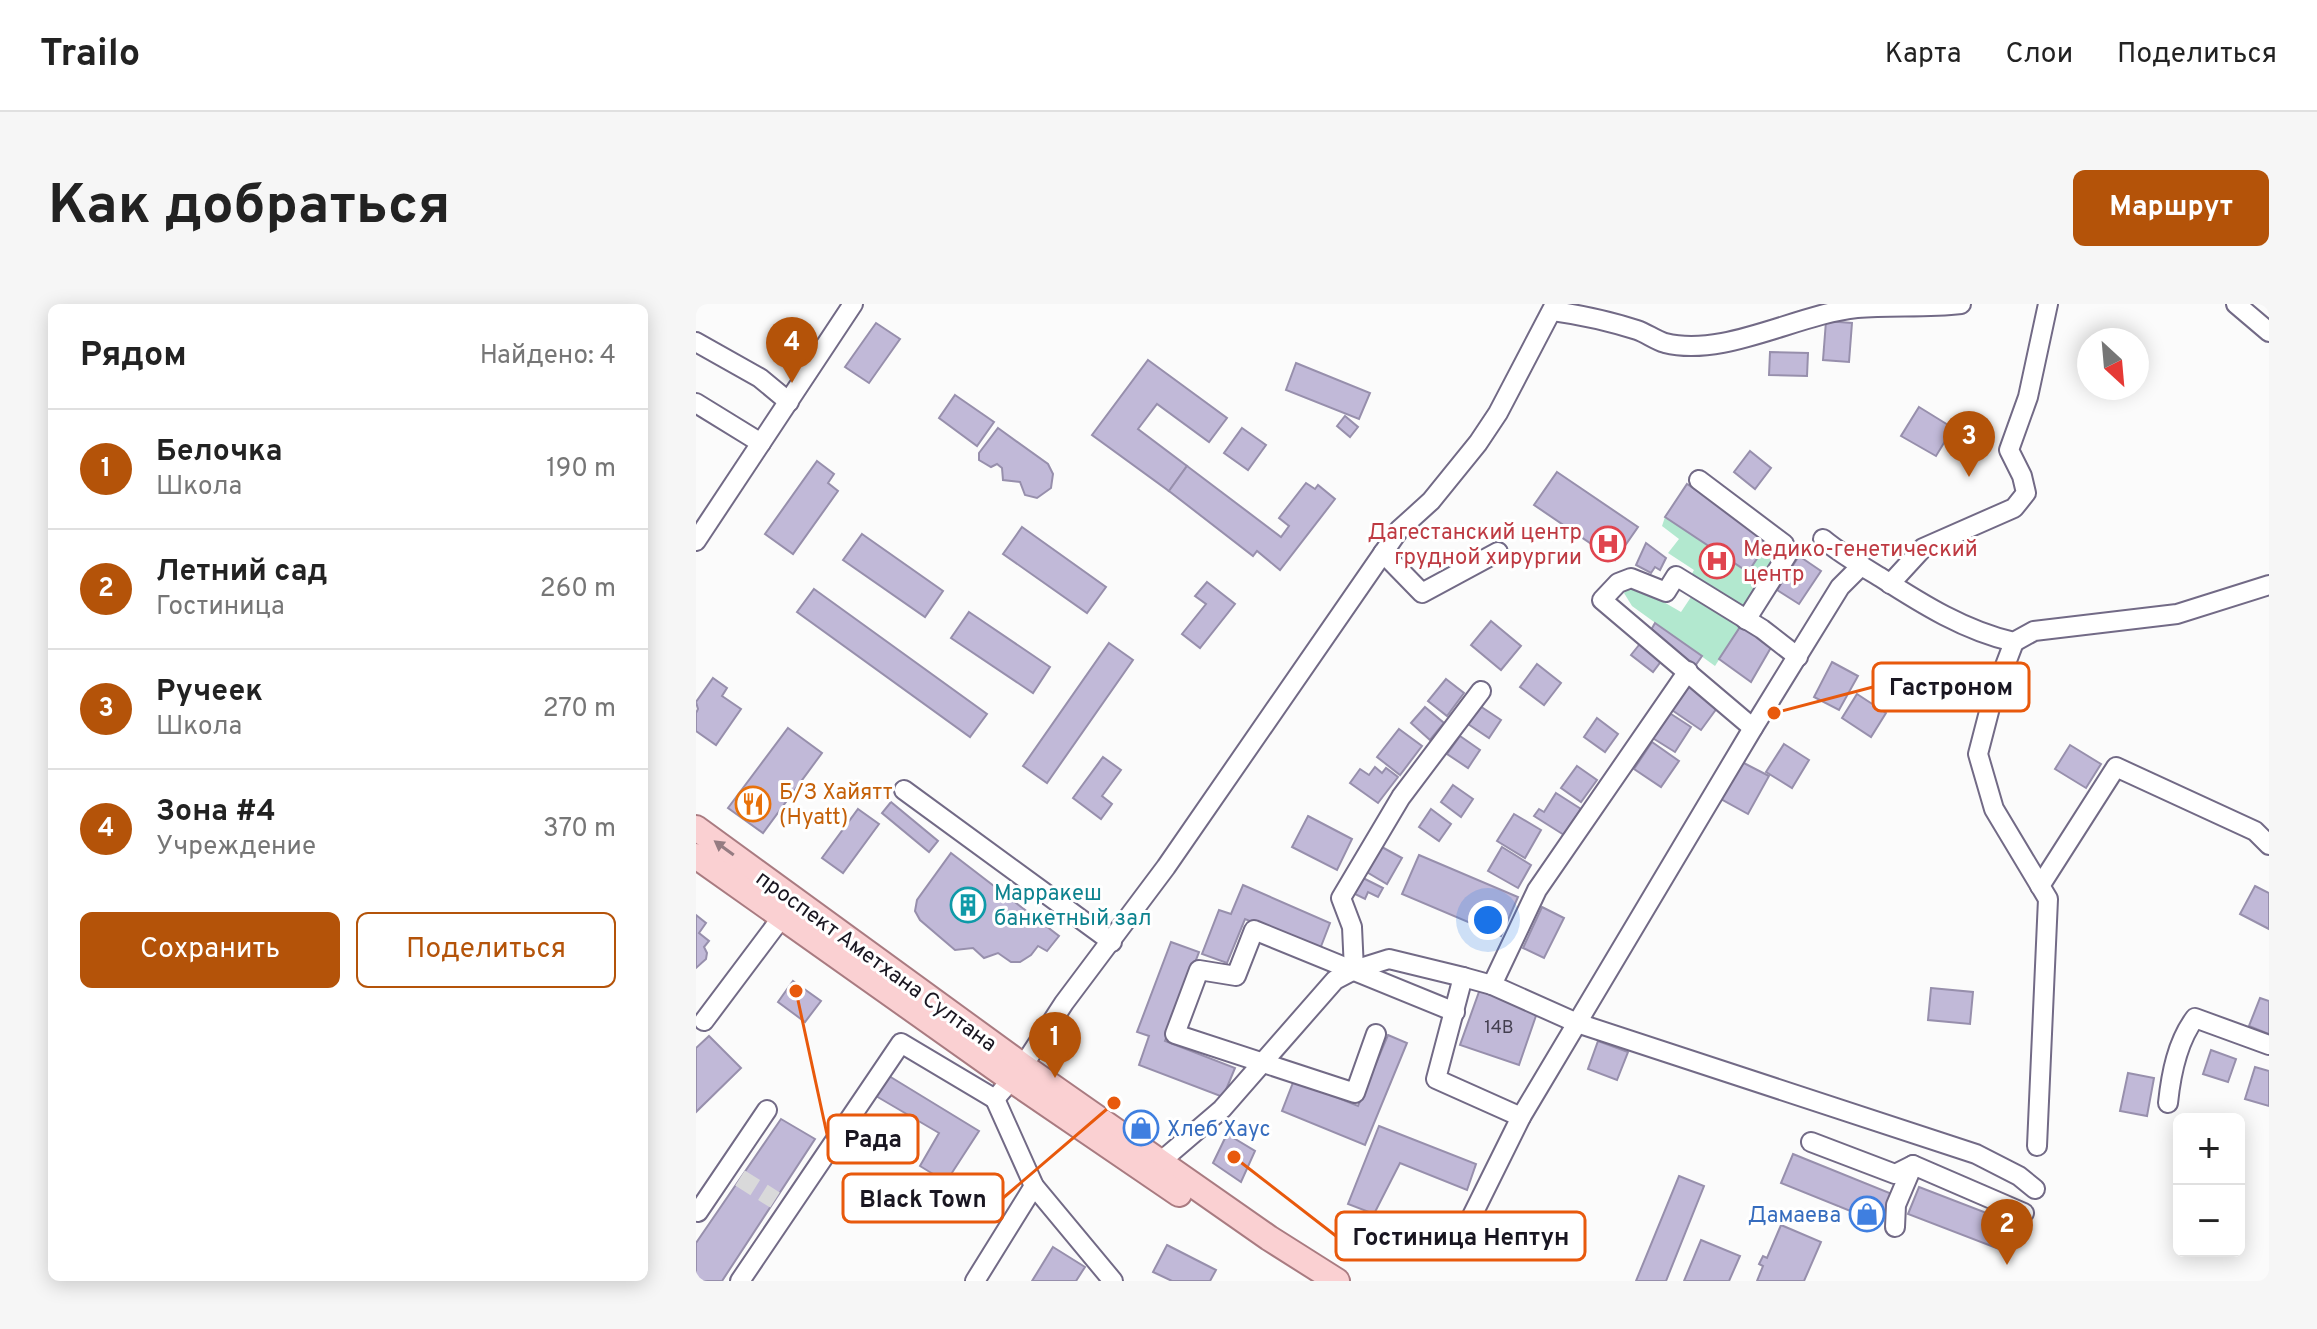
<!DOCTYPE html>
<html lang="ru">
<head>
<meta charset="utf-8">
<style>
  body { margin:0; font-family:Overpass,sans-serif; background:#f6f6f6; color:#222 }
  .controls { position:absolute; right:24px; bottom:24px; display:grid; overflow:hidden; border-radius:12px; box-shadow:0 4px 20px #0003 }
  .controls button { width:72px; height:72px; display:grid; place-items:center; padding:0; border:0; border-bottom:2px solid #e0e0e0; background:#fff; color:#222; font:40px sans-serif }
  .compass { position:absolute; left:1381px; top:24px; width:72px; height:72px; border-radius:50%; background:#fff; box-shadow:0 4px 20px #0003; rotate:154deg }
  .you { position:absolute; left:792px; top:616px; width:28px; height:28px; margin:-20px; border:6px solid #fff; border-radius:50%; background:#1a73e8; box-shadow:0 0 0 12px #1a73e833 }
  .badge { display:grid; place-items:center; width:52px; height:52px; border-radius:50%; background:#b45309; color:#fff; font-size:26px; font-weight:700 }
  .pin { position:absolute; translate:-50% -66px; filter:drop-shadow(0 2px 4px #0008) }
  .pin::after { content:''; position:absolute; top:42px; width:28px; height:24px; background:inherit; clip-path:polygon(0 0,100% 0,50% 100%) }
  .list { margin:0; padding:0; list-style:none }
  h2 { display:flex; justify-content:space-between; align-items:center; height:104px; margin:0; padding:0 32px; font-size:34px }
  h2 small { font-size:26px; font-weight:400; color:#767676 }
  .list li { display:grid; grid-template-columns:52px 1fr auto; gap:24px; align-items:center; box-sizing:border-box; height:120px; padding:0 32px; border-top:2px solid #e0e0e0 }
  .list b { display:block; font-size:30px; white-space:nowrap }
  .list p { margin:0; font-size:26px; white-space:nowrap; color:#767676 }
  .list em { font-size:26px; font-style:normal; color:#767676 }
  .actions { display:flex; gap:16px; padding:24px 32px }
  .actions a { flex:1; padding:18px 0; border:2px solid #b45309; border-radius:12px; text-align:center; font-size:28px; color:#b45309 }
  .actions .main { background:#b45309; color:#fff }
  .map { position:relative; flex:none; width:1573px; height:977px; overflow:hidden; border-radius:12px }
  header { display:flex; align-items:center; gap:48px; box-sizing:border-box; height:112px; padding:0 40px; background:#fff; border-bottom:2px solid #e0e0e0 }
  header strong { font-size:38px }
  nav { display:flex; gap:44px; margin-inline-start:auto; font-size:28px }
  .intro { display:flex; align-items:center; justify-content:space-between; box-sizing:border-box; height:192px; padding:0 48px }
  h1 { margin:0; font-size:56px }
  .button { padding:20px 36px; border-radius:12px; background:#b45309; color:#fff; font-size:28px; font-weight:700 }
  main { display:flex; gap:48px; padding:0 48px }
  aside { flex:1; background:#fff; border-radius:12px; box-shadow:0 4px 20px #0003 }
  .map>svg:first-child { display:block }
</style>
</head>
<body>
<header>
<strong>Trailo</strong>
<nav><a>Карта</a><a>Слои</a><a>Поделиться</a></nav>
</header>
<div class="intro"><h1>Как добраться</h1><a class="button">Маршрут</a></div>
<main>
<aside>
<h2>Рядом<small>Найдено: 4</small></h2>
<ul class="list">
<li><span class="badge">1</span><div><b>Белочка</b><p>Школа</p></div><em>190 m</em></li>
<li><span class="badge">2</span><div><b>Летний сад</b><p>Гостиница</p></div><em>260 m</em></li>
<li><span class="badge">3</span><div><b>Ручеек</b><p>Школа</p></div><em>270 m</em></li>
<li><span class="badge">4</span><div><b>Зона #4</b><p>Учреждение</p></div><em>370 m</em></li>
</ul>
<div class="actions"><a class="main">Сохранить</a><a>Поделиться</a></div>
</aside>
<div class="map">
<svg width="1573" height="977" viewBox="0 0 1573 977">
  <rect width="100%" height="100%" fill="#fbfbfb"/>
  <!-- green -->
  <g fill="#b2e8cf">
    <polygon points="969,213 1052,268 1074,235 1086,251 1049,305 994,273 998,266 972,249 983,235 966,222"/>
    <polygon points="933,278 985,308 997,290 1046,320 1019,362 936,302 928,289"/>
  </g>
  <!-- building -->
  <g fill="#c1b9d8" stroke="#978fac" stroke-width="2">
    <polygon points="1130,17 1156,19 1153,58 1127,56"/>
    <polygon points="180,19 204,35 173,79 149,63"/>
    <polygon points="1074,48 1112,49 1111,72 1073,71"/>
    <polygon points="452,56 531,114 513,138 461,100 442,125 491,162 473,187 396,131"/>
    <polygon points="600,59 674,89 663,115 590,86"/>
    <polygon points="259,91 298,118 281,142 243,114"/>
    <polygon points="1223,103 1257,124 1240,152 1205,132"/>
    <polygon points="649,112 662,123 654,133 641,122"/>
    <polygon points="302,124 352,160 357,170 355,184 341,194 329,191 324,178 307,176 306,164 301,160 295,163 283,156 283,149"/>
    <polygon points="546,124 570,141 552,166 528,149"/>
    <polygon points="1054,147 1075,164 1059,185 1038,168"/>
    <polygon points="121,157 138,170 132,179 142,187 97,250 69,230"/>
    <polygon points="491,162 585,233 593,222 583,214 610,179 619,185 622,181 639,195 584,266 561,247 557,252 473,187"/>
    <polygon points="861,168 942,223 919,256 838,201"/>
    <polygon points="991,180 1074,235 1052,268 969,213"/>
    <polygon points="326,223 410,283 391,309 307,250"/>
    <polygon points="166,230 247,287 229,313 147,256"/>
    <polygon points="950,239 970,254 964,266 959,263 955,269 940,261"/>
    <polygon points="1103,252 1125,267 1103,300 1081,286"/>
    <polygon points="511,278 539,300 504,344 486,330 510,300 499,292"/>
    <polygon points="118,285 291,410 274,433 101,308"/>
    <polygon points="273,308 354,363 337,389 255,334"/>
    <polygon points="795,317 825,342 805,366 775,341"/>
    <polygon points="959,319 1006,352 997,365 955,326"/>
    <polygon points="1046,320 1077,340 1055,378 1023,355"/>
    <polygon points="947,336 969,352 957,368 935,351"/>
    <polygon points="413,339 437,356 351,479 327,462"/>
    <polygon points="1136,358 1162,372 1143,406 1118,393"/>
    <polygon points="841,360 865,379 848,401 824,383"/>
    <polygon points="17,374 31,384 26,392 45,405 20,441 0,427 0,409 2,405 0,398"/>
    <polygon points="750,375 768,389 751,412 732,397"/>
    <polygon points="992,377 1024,400 1005,426 973,404"/>
    <polygon points="1161,390 1190,409 1175,433 1146,414"/>
    <polygon points="784,402 805,416 793,434 772,420"/>
    <polygon points="729,403 748,419 734,436 715,419"/>
    <polygon points="972,408 995,423 979,448 955,433"/>
    <polygon points="901,414 922,430 909,448 888,433"/>
    <polygon points="92,424 126,449 67,529 32,504"/>
    <polygon points="703,425 726,442 704,471 681,453"/>
    <polygon points="764,432 784,446 772,464 751,450"/>
    <polygon points="956,438 983,457 965,483 938,465"/>
    <polygon points="1088,440 1113,456 1096,484 1070,468"/>
    <polygon points="1374,441 1405,460 1390,484 1359,465"/>
    <polygon points="407,453 425,466 406,492 416,500 405,515 377,494"/>
    <polygon points="1046,458 1073,472 1052,510 1025,495"/>
    <polygon points="881,462 901,476 885,498 865,484"/>
    <polygon points="679,463 686,469 690,464 702,473 682,499 654,479 664,465 673,471"/>
    <polygon points="757,481 777,495 765,513 745,498"/>
    <polygon points="860,489 885,505 868,531 838,512 843,505 848,508"/>
    <polygon points="195,498 242,537 233,548 186,509"/>
    <polygon points="162,505 183,520 147,569 126,554"/>
    <polygon points="735,505 755,520 743,537 723,523"/>
    <polygon points="818,510 845,526 829,554 801,537"/>
    <polygon points="612,512 656,535 641,566 596,543"/>
    <polygon points="684,542 706,554 691,580 669,567"/>
    <polygon points="806,543 835,561 822,584 792,567"/>
    <polygon points="255,549 363,632 351,647 342,642 335,651 324,658 315,658 302,649 288,654 277,644 259,646 224,616 219,607 221,596"/>
    <polygon points="723,551 822,593 805,632 706,590"/>
    <polygon points="663,572 687,584 682,593 672,588 669,595 655,588"/>
    <polygon points="547,581 634,619 624,645 549,615 531,659 506,650 523,606 535,610"/>
    <polygon points="1559,582 1573,589 1573,625 1544,610"/>
    <polygon points="846,603 868,614 848,654 827,644"/>
    <polygon points="0,611 10,619 3,629 13,637 8,643 11,649 10,655 0,664"/>
    <polygon points="475,638 503,648 469,737 539,764 527,793 443,761 453,732 441,728"/>
    <polygon points="97,677 125,697 109,718 82,698"/>
    <polygon points="1235,684 1277,688 1274,720 1232,716"/>
    <polygon points="784,685 842,706 823,761 764,741"/>
    <polygon points="1564,694 1573,697 1573,730 1553,722"/>
    <polygon points="692,731 711,739 669,841 586,807 598,776 662,802"/>
    <polygon points="13,732 45,764 0,808 0,744"/>
    <polygon points="902,737 932,748 921,776 892,765"/>
    <polygon points="1515,746 1540,755 1532,778 1507,770"/>
    <polygon points="1559,763 1573,767 1573,802 1549,795"/>
    <polygon points="1432,769 1458,774 1451,812 1424,807"/>
    <polygon points="193,772 283,827 250,878 224,862 243,829 180,792"/>
    <polygon points="85,815 119,835 26,977 0,977 0,939"/>
    <polygon points="683,822 780,860 771,886 704,859 678,910 652,900"/>
    <polygon points="531,830 559,847 545,878 517,859"/>
    <polygon points="1097,850 1196,890 1184,919 1085,879"/>
    <polygon points="983,872 1008,882 970,977 940,977"/>
    <polygon points="1223,883 1314,918 1303,945 1212,910"/>
    <polygon points="1085,921 1125,938 1108,977 1061,977 1067,962 1063,960 1067,952 1071,954"/>
    <polygon points="1005,936 1044,952 1033,977 988,977"/>
    <polygon points="471,941 520,966 514,977 476,977 457,968"/>
    <polygon points="357,943 389,963 380,977 336,977"/>
  </g>
  <g fill="none" stroke-linecap="round" stroke-linejoin="round">
    <!-- minor-tunnel -->
    <polyline stroke="#d9d9da" stroke-width="18" stroke-dasharray="18 9" stroke-linecap="butt" points="44,874 79,896"/>
    <!-- minor casing -->
    <g stroke="#726a86" stroke-width="22">
      <g id="minor">
        <polyline points="1540,0 1573,28"/>
        <path d="M857,7C886,11 913,17 941,26C950,29 959,36 969,39C1028,54 1101,10 1161,4C1195,1 1230,4 1265,0"/>
        <polyline points="0,38 64,74 93,98"/>
        <polyline points="0,99 65,139"/>
        <polyline points="1003,176 1088,240 1091,251 1050,316"/>
        <path d="M1127,235C1145,250 1164,261 1184,273C1226,300 1269,327 1318,338L1338,327L1481,310L1573,281"/>
        <polyline points="0,237 157,0"/>
        <polyline points="687,249 726,289 802,248"/>
        <polyline points="1194,280 1227,244 1318,204 1330,189 1326,172 1313,146 1332,93 1352,0"/>
        <polyline points="1318,338 1296,396 1282,450 1298,505 1352,595 1341,842"/>
        <polyline points="1057,424 906,296 922,279 935,274 970,288 980,272 1066,325 1102,353"/>
        <polyline points="208,486 416,638"/>
        <polyline points="1344,582 1420,463 1559,527 1573,541"/>
        <polyline points="658,666 656,623 645,594 705,493 785,387"/>
        <polyline points="767,673 740,775 825,813 1057,424 1144,283 1165,262"/>
        <polyline points="796,681 841,586 992,367"/>
        <polyline points="8,717 86,613"/>
        <polyline points="680,730 659,789 479,730 503,666 540,672 558,626 759,708"/>
        <polyline points="299,795 338,882 417,977"/>
        <path d="M1472,799C1475,770 1481,738 1499,714L1573,741"/>
        <polyline points="1115,838 1199,870 1217,861 1328,909"/>
        <polyline points="457,864 526,805 639,676 658,666 693,655 767,673 796,681 881,719 1280,850 1323,872 1339,885"/>
        <polyline points="2,908 71,806"/>
        <polyline points="1199,923 1200,901 1217,861"/>
        <polyline points="770,924 825,813"/>
        <polyline points="44,977 205,739 299,795 327,762 368,699 470,563 703,226 735,197 782,139 802,109 859,0"/>
        <polyline points="279,977 338,882"/>
      </g>
    </g>
    <!-- major casing -->
    <g stroke="#a97b81" stroke-width="28">
      <g id="major">
        <polyline points="0,524 327,762 573,934 641,977"/>
        <polyline points="0,552 316,776 483,890"/>
      </g>
    </g>
    <!-- minor -->
    <use href="#minor" stroke="#fff" stroke-width="18"/>
    <!-- major -->
    <use href="#major" stroke="#fad0d2" stroke-width="24"/>
  </g>
  <!-- one-way arrows -->
  <defs><path id="oneway-solid" d="M-6-.8H1V-3.2L6.5 0L1 3.2V.8H-6Z" transform="scale(2)"/></defs>
  <use fill="#957c82" href="#oneway-solid" transform="translate(28 544) rotate(-144)"/>
  <!-- icons -->
  <defs>
    <g id="hospital-ring" transform="scale(1.8)"><circle r="9.5" fill="#fff" stroke="#e0444e" stroke-width="1.5"/><path d="M-5-5h3v3.5h4V-5h3V5h-3V1.5h-4V5h-3Z" fill="#e0444e"/></g>
    <g id="restaurant-ring" transform="scale(1.8)"><circle r="9.5" fill="#fff" stroke="#e8710a" stroke-width="1.5"/><path d="M-5-6h1v4h1v-4h1v4h1v-4h1v5L-1.5 .5V6h-2V.5L-5-1ZM5-6V6H3V1.5H1.5Q1.5-4 5-6Z" fill="#e8710a"/></g>
    <g id="building-ring" transform="scale(1.8)"><circle r="9.5" fill="#fff" stroke="#0f9aa8" stroke-width="1.5"/><path d="M-4-6H4V6H1V3H-1V6H-4ZM-2.5-4.3h1.7v1.8h-1.7ZM.8-4.3h1.7v1.8H.8ZM-2.5-1h1.7V.8h-1.7ZM.8-1h1.7V.8H.8Z" fill="#0f9aa8"/></g>
    <g id="shop-ring" transform="scale(1.8)"><circle r="9.5" fill="#fff" stroke="#3f7fe0" stroke-width="1.5"/><path d="M-5-2.5h2.3a2.7 3.5 0 0 1 5.4 0H5L5.5 6h-11ZM-1.5-2.5h3a1.5 2.3 0 0 0-3 0Z" fill="#3f7fe0"/></g>
  </defs>
  <g fill-rule="evenodd">
    <use href="#hospital-ring" x="912" y="240"/>
    <use href="#hospital-ring" x="1021" y="257"/>
    <use href="#restaurant-ring" x="57" y="500"/>
    <use href="#building-ring" x="272" y="601"/>
    <use href="#shop-ring" x="445" y="824"/>
    <use href="#shop-ring" x="1171" y="910"/>
  </g>
  <g text-anchor="middle" stroke-width="6" stroke-linejoin="round" paint-order="stroke">
    <!-- number labels -->
    <g font-size="18" fill="#433f4f">
      <text x="803" y="729">14В</text>
    </g>
    <!-- health labels -->
    <g font-size="22" fill="#be3a42" stroke="#fff" text-anchor="end">
      <text x="886" y="235">Дагестанский центр<tspan x="886" dy="25">грудной хирургии</tspan></text>
      <text x="1047" y="252" text-anchor="start">Медико-генетический<tspan x="1047" dy="25">центр</tspan></text>
    </g>
    <!-- food labels -->
    <g font-size="22" fill="#c56008" stroke="#fff" text-anchor="start">
      <text x="83" y="495">Б/З Хайятт<tspan x="83" dy="25">(Hyatt)</tspan></text>
    </g>
    <!-- culture labels -->
    <g font-size="22" fill="#0d838f" stroke="#fff" text-anchor="start">
      <text x="298" y="596">Марракеш<tspan x="298" dy="25">банкетный зал</tspan></text>
    </g>
    <!-- street labels -->
    <g font-size="22" fill="#191621" stroke="#fff">
      <text transform="translate(181 656) rotate(36)" y="8">проспект Аметхана Султана</text>
    </g>
    <!-- shop labels -->
    <g font-size="22" fill="#366cbe" stroke="#fff" text-anchor="start">
      <text x="471" y="832">Хлеб Хаус</text>
      <text x="1145" y="918" text-anchor="end">Дамаева</text>
    </g>
  </g>
  <!-- callouts -->
  <path fill="none" stroke="#e8590c" stroke-width="3" d="M1078 409L1177 383M100 687L132 835M418 799L307 894M538 853L640 932"/>
  <g fill="#e8590c" stroke="#fff" stroke-width="3">
    <circle cx="1078" cy="409" r="8"/>
    <circle cx="100" cy="687" r="8"/>
    <circle cx="418" cy="799" r="8"/>
    <circle cx="538" cy="853" r="8"/>
  </g>
  <g fill="#fff" stroke="#e8590c" stroke-width="3">
    <rect x="1177" y="359" width="156" height="48" rx="8"/>
    <rect x="132" y="811" width="90" height="48" rx="8"/>
    <rect x="147" y="870" width="160" height="48" rx="8"/>
    <rect x="640" y="908" width="249" height="48" rx="8"/>
  </g>
  <g font-size="24" text-anchor="middle" font-weight="bold" fill="#191621">
    <text x="1255" y="391">Гастроном</text>
    <text x="177" y="843">Рада</text>
    <text x="227" y="903">Black Town</text>
    <text x="765" y="941">Гостиница Нептун</text>
  </g>
</svg>
<div class="controls">
<button>+</button>
<button>−</button>
</div>
<svg class="compass" viewBox="-18 -18 36 36"><path d="M0-13l5 13h-10z" fill="#e53935"/><path d="M0 13l5-13h-10z" fill="#767676"/></svg>
<div class="you"></div>
<div class="pin badge" style="left:359px;top:774px">1</div>
<div class="pin badge" style="left:1311px;top:961px">2</div>
<div class="pin badge" style="left:1273px;top:173px">3</div>
<div class="pin badge" style="left:96px;top:79px">4</div>
</div>
</main>
</body>
</html>
